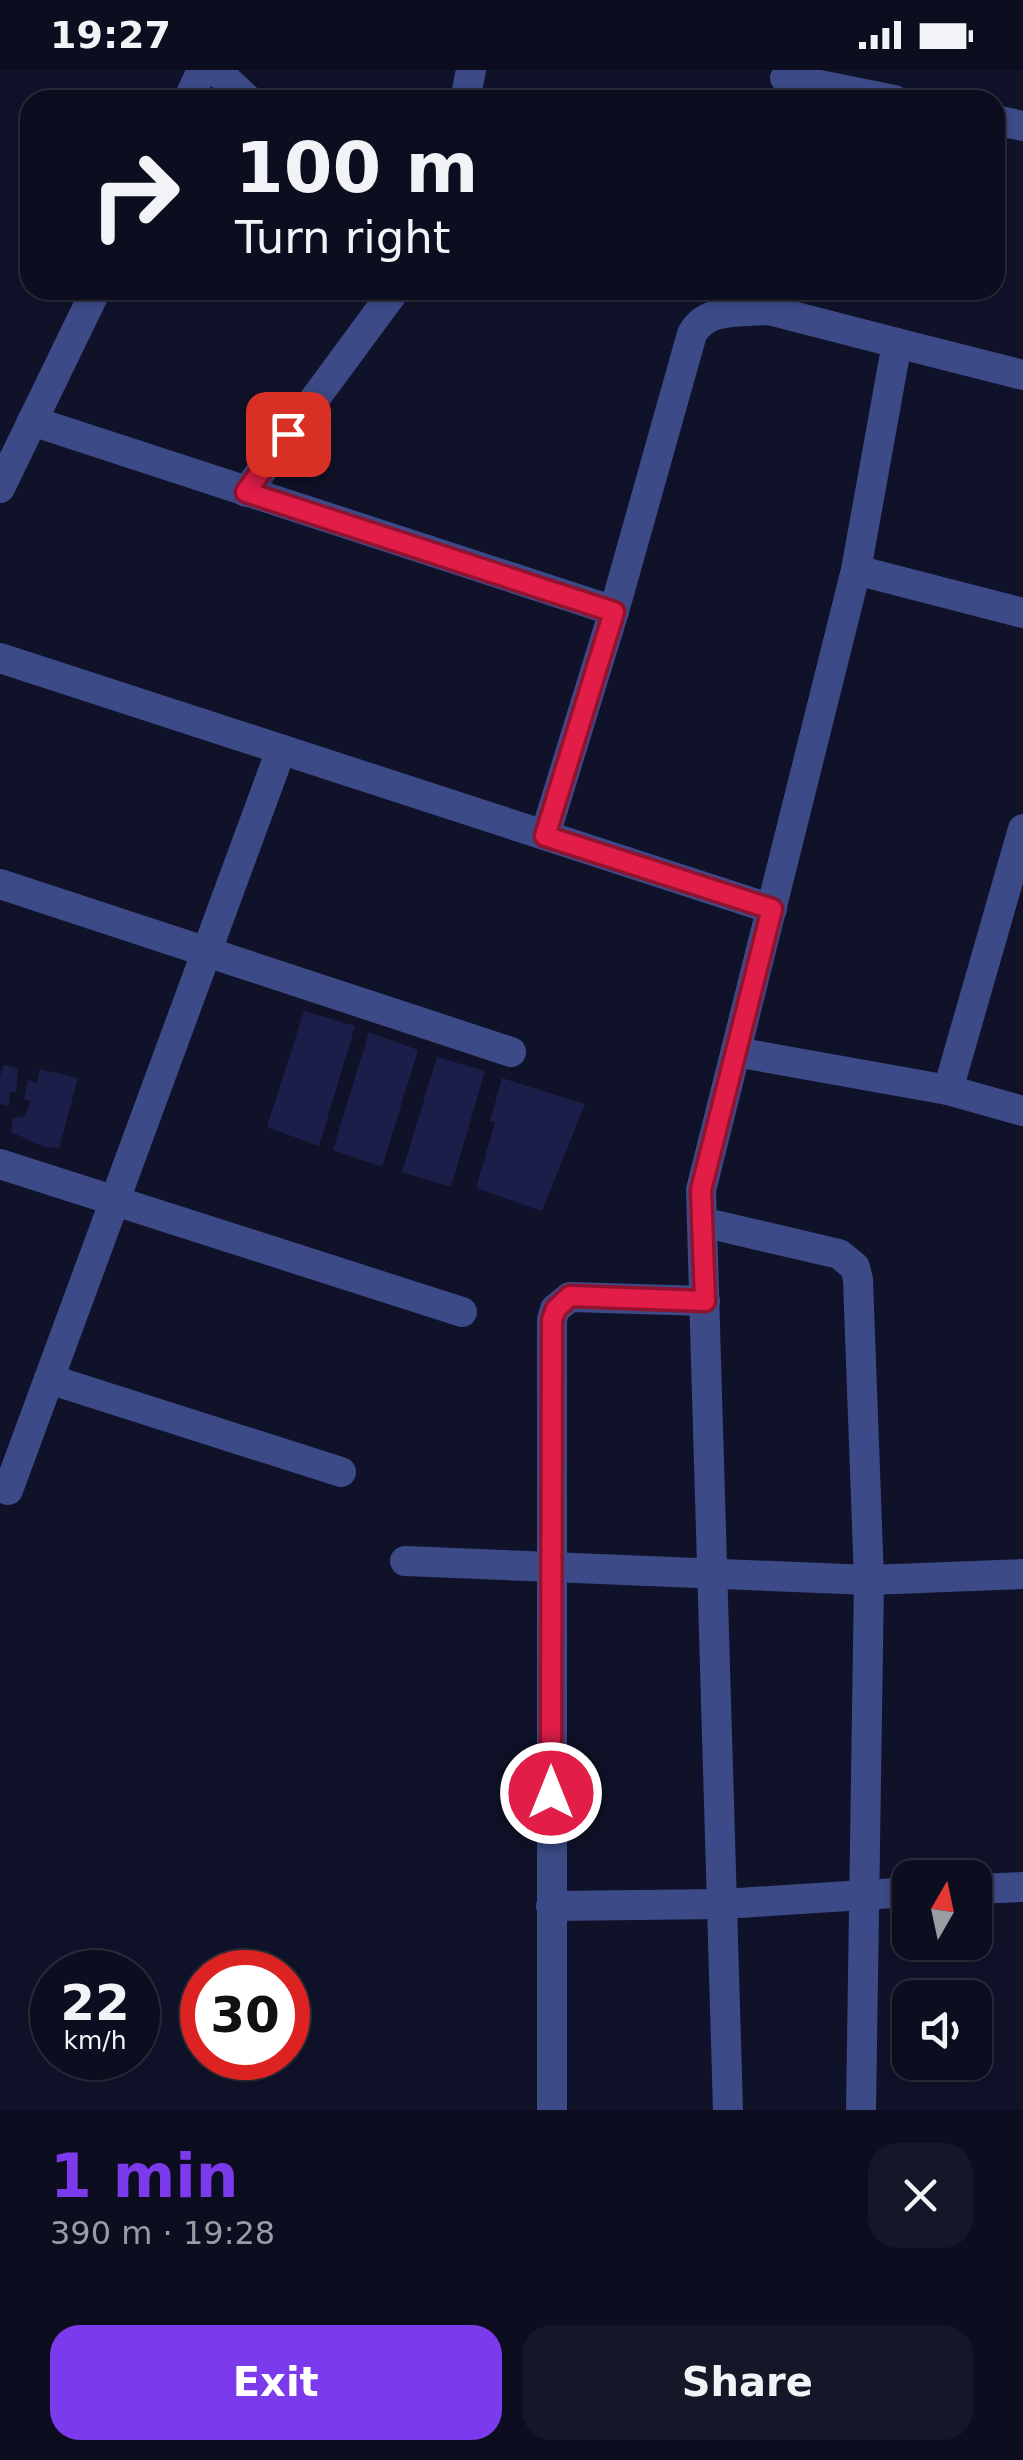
<!DOCTYPE html>
<meta charset="utf-8">
<style>
:root{--surface:#0c0e1f;--page:#151728;--text:#f1f3f6;--muted:#9a9ca4;--line:#2c2e3d;--accent:#7c3aed}
body{margin:0;font-family:"DejaVu Sans",sans-serif;background:var(--page);color:var(--text);height:100vh;display:flex;flex-direction:column;font-size:38px;white-space:nowrap}
*{box-sizing:border-box;margin:0}
p{font-size:32px;color:var(--muted)}
.icon{flex:none;width:55px;height:55px;fill:none;stroke:currentColor;stroke-width:2;stroke-linecap:round;stroke-linejoin:round}
.map{position:relative;height:2040px;overflow:hidden}
.sheet{display:flex;flex-direction:column;background:var(--surface);flex:1}
.sheet>*{flex:none}
.banner{position:absolute;left:20px;top:20px;width:985px;height:210px;border-radius:30px;box-shadow:0 2px 8px #0004,0 0 0 2px var(--line);background:#0c0e1f;color:var(--text);overflow:hidden}
.needle{width:65px;rotate:9deg}
.fabs{position:absolute;left:892px;top:1790px;display:grid;gap:20px}
.fabs a{display:grid;place-items:center;width:100px;height:100px;border-radius:20px;background:var(--surface);box-shadow:0 2px 8px #0004,0 0 0 2px var(--line);font-size:50px}
.speed{position:absolute;left:30px;top:1880px;display:flex;gap:20px;font-size:50px;font-weight:700;text-align:center}
.speed>*{display:grid;place-content:center;width:130px;height:130px;border-radius:50%;background:var(--surface);box-shadow:0 2px 8px #0004,0 0 0 2px var(--line);line-height:1}
.speed small{font-size:25px;font-weight:400}
.speed .limit{border:15px solid #d22;background:#fff;color:#111}
.pin{position:absolute;display:grid;place-items:center;width:85px;height:85px;color:#fff;margin:-42px;border-radius:20px;box-shadow:0 5px 15px #0006}
.me{position:absolute;width:110px;margin:-55px;rotate:0deg;stroke-linejoin:round;filter:drop-shadow(0 0 8px #0008)}
.turn{display:flex;align-items:center;gap:35px;height:210px;padding:0 50px;font-size:45px}
.turn .icon{width:130px;height:130px;stroke-width:2.5}
.turn b{display:block;font-size:70px;line-height:85px}
.round{display:grid;place-items:center;flex:none;width:105px;height:105px;border-radius:30px;background:var(--page)}
.summary{display:flex;align-items:center;justify-content:space-between;height:170px;padding:0 50px}
h1{font-size:60px;font-weight:700;line-height:75px;color:var(--accent)}
.cta{display:flex;gap:20px;margin-top:auto;padding:20px 50px}
.cta a{flex:1;height:115px;border-radius:30px;background:var(--accent);color:#fff;font-size:40px;font-weight:700;line-height:115px;text-align:center}
.cta a+a{background:var(--page);color:var(--text)}
.status{display:flex;justify-content:space-between;align-items:center;height:70px;padding:0 50px;background:var(--surface);direction:ltr}
.status svg{height:28px;fill:currentColor}
.map>svg:first-child{display:block}
.building{fill:#1c1e4a}
.lines{fill:none;stroke-linecap:round;stroke-linejoin:round}
.minor{stroke:#3c4b88;stroke-width:30}
.route-casing{stroke:#92132f;stroke-width:25}
.route{stroke:#e11d48;stroke-width:18}
</style>
<div class="status"><b>19:27</b><svg viewBox="0 0 49 12"><path d="M0 12V9h3v3zM5 12V6h3v6zM10 12V3h3v9zM15 12V0h3v12zM26 1h20v11H26zM47 4h2v5h-2z"/></svg></div>
<div class="map">
<svg width="1023" height="2040" viewBox="0 0 1023 2040">
<rect width="100%" height="100%" fill="#101229"/>
<g class="building">
<path d="M 304,941 L 355,956 L 319,1076 L 267,1057 Z"/>
<path d="M 369,962 L 418,980 L 382,1097 L 333,1080 Z"/>
<path d="M 437,987 L 485,1001 L 451,1117 L 402,1102 Z"/>
<path d="M 4,995 L 18,998 L 16,1023 L 10,1022 L 9,1036 L 0,1034 L 0,1006 Z"/>
<path d="M 40,999 L 78,1008 L 59,1078 L 45,1077 L 11,1062 L 13,1048 L 25,1046 L 31,1031 L 24,1029 L 28,1010 L 37,1013 Z"/>
<path d="M 502,1008 L 585,1034 L 542,1141 L 476,1118 L 495,1052 L 490,1051 Z"/>
</g>
<g class="lines">
<g class="minor">
<path d="M 216,0 L 248,30"/>
<path d="M 785,8 L 894,30"/>
<path d="M 188,30 L 202,0"/>
<path d="M 465,30 L 471,0"/>
<path d="M 995,50 L 1023,56"/>
<path d="M 897,273 L 1023,305"/>
<path d="M 32,351 L 614,541"/>
<path d="M 0,418 L 96,220"/>
<path d="M 246,422 L 395,220"/>
<path d="M 856,500 L 1023,543"/>
<path d="M 0,588 L 772,839"/>
<path d="M 545,765 L 614,541 L 692,264 C 706,237 742,242 769,240"/>
<path d="M 0,814 L 511,982"/>
<path d="M 736,982 L 948,1020 L 1023,1041"/>
<path d="M 948,1020 L 1023,759"/>
<path d="M 0,1094 L 462,1242"/>
<path d="M 702,1152 L 839,1184 L 855,1197 L 858,1210 L 869,1510 L 861,2040"/>
<path d="M 49,1309 L 341,1402"/>
<path d="M 8,1420 L 281,680"/>
<path d="M 405,1491 L 869,1510 L 1023,1504"/>
<path d="M 975,1819 L 1023,1817"/>
<path d="M 551,1836 L 723,1834 L 910,1822"/>
<path d="M 552,2040 L 552,1250 L 555,1239 L 570,1227 L 705,1231"/>
<path d="M 728,2040 L 701,1120 L 856,500 L 897,273 L 769,240 L 771,220"/>
</g>
</g>
<g class="lines">
<defs>
<path id="route" d="M 288,364 L 246,422 L 614,542 L 545,766 L 772,839 L 701,1120 L 705,1231 L 570,1226 L 556,1239 L 552,1250 L 551,1723"/>
</defs>
<use href="#route" class="route-casing"/>
<use href="#route" class="route"/>
</g>
</svg>
<div class="fabs">
<a><svg class="needle" viewBox="-14 -14 28 28"><path d="M0-13l5 13h-10z" fill="#e53935"/><path d="M0 13l5-13h-10z" fill="#9a9ca4"/></svg></a>
<a><svg class="icon" aria-label="sound" viewBox="0 0 24 24"><path d="M4 9h4l5-4v14l-5-4H4zM17 9q2 3 0 6"/></svg></a>
</div>
<div class="speed"><div>22<small>km/h</small></div><div class="limit">30</div></div>
<div class="pin" style="left:288px;top:364px;background:#d93025"><svg class="icon" aria-label="arrive" viewBox="0 0 24 24"><path d="M6 21V4h12l-3 4 3 4H6"/></svg></div>
<svg class="me" style="left:551px;top:1723px" viewBox="-20 -20 40 40"><circle r="17" fill="#e11d48" stroke="#fff" stroke-width="3"/><path d="M0-11L8 9 0 5-8 9z" fill="#fff"/></svg>
<div class="banner">
<div class="turn"><svg class="icon" aria-label="right" viewBox="0 0 24 24"><path d="M7 20v-9h11M14 6l5 5-5 5"/></svg><div><b>100 m</b>Turn right</div></div>
</div>
</div>
<section class="sheet">
<div class="summary"><div><h1>1 min</h1><p>390 m · 19:28</p></div><a class="round"><svg class="icon" aria-label="close" viewBox="0 0 24 24"><path d="M6 6l12 12M18 6L6 18"/></svg></a></div>
<div class="cta"><a>Exit</a><a>Share</a></div>
</section>
